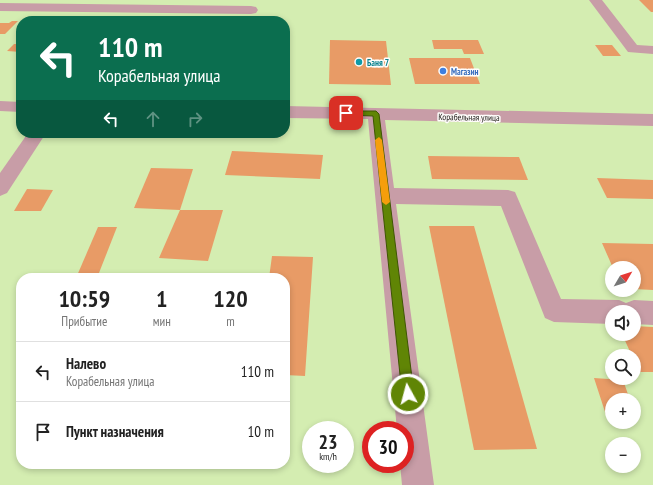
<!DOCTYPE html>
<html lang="ru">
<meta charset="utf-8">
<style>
:root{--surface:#fff;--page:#f2f2f2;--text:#222;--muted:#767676;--line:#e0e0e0}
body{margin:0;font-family:"PT Sans Narrow",sans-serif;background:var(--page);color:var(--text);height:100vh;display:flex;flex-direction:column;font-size:15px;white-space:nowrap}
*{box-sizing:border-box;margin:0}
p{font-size:13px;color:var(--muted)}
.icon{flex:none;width:22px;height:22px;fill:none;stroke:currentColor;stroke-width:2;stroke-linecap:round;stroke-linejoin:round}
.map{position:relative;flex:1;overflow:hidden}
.panel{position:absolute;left:16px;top:273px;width:274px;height:196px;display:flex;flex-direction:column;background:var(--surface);border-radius:16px;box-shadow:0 2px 6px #0003}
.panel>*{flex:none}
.guide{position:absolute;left:16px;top:16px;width:274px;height:122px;border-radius:16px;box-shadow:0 2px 6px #0003;background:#0b6e4f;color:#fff;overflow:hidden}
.needle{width:26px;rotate:51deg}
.buttons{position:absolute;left:605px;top:261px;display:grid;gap:8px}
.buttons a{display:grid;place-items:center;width:36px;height:36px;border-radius:50%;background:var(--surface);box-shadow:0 2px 6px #0003;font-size:20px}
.speed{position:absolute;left:302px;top:421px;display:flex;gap:8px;font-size:20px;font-weight:700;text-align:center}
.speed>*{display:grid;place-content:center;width:52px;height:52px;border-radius:50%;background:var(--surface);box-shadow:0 2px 6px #0003;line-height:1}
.speed small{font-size:10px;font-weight:400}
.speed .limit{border:6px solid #d22;background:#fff;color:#111}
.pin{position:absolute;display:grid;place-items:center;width:34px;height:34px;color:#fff;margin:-17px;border-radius:8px;box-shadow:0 2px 6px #0006}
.me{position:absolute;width:44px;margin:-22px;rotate:353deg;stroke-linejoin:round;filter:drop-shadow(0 0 3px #0008)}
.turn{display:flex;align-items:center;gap:14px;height:84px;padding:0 16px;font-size:18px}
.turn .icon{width:52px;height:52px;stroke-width:2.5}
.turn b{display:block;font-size:28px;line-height:34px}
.lanes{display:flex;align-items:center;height:38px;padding:0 16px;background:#0003;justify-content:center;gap:20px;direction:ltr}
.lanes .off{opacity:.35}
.eta{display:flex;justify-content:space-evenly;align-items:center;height:68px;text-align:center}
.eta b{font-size:24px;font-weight:600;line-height:28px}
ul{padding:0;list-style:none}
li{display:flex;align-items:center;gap:12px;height:60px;padding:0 16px;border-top:1px solid var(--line)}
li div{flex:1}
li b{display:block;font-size:15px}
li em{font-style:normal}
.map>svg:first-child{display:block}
.green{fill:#d4edb1;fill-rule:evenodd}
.building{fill:#e89b66}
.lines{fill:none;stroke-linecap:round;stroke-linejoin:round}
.minor{fill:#c89da7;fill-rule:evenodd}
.route{fill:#608505;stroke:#3e5603}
.slow{fill:#f59e0b}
.culture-dot{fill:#0f9aa8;stroke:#fffdfb;stroke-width:1.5}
.shop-dot{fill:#3f7fe0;stroke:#fffdfb;stroke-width:1.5}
.labels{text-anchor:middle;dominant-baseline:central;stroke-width:3;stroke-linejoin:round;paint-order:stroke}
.far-culture-label{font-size:9px;font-weight:bold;fill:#0d838f;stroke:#fffdfb;text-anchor:start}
.far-shop-label{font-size:9px;font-weight:bold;fill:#366cbe;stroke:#fffdfb;text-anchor:start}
.far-street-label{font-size:9px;fill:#1b1714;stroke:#fffdfb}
</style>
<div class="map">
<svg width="653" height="485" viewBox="0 0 653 485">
<rect width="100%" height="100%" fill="#faede4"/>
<path class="green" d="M 0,0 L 653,0 L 653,485 L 0,485 ZM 21,21 L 285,21 L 285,133 L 21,133 ZM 612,268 L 634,268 L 634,290 L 612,290 ZM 21,278 L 285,278 L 285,464 L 21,464 ZM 612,312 L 634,312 L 634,334 L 612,334 ZM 612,356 L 634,356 L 634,378 L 612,378 ZM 612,400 L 634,400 L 634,422 L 612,422 ZM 311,430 L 345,430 L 345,464 L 311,464 ZM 371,430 L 405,430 L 405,464 L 371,464 ZM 612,444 L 634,444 L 634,466 L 612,466 Z"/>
<g class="building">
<path d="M 639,0 L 653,0 L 653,12 L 651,12 Z"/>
<path d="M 12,21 L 18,21 L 5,34 L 0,34 L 0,23 L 9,23 Z"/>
<path d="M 330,40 L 386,41 L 391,85 L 329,84 Z"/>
<path d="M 432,40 L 478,40 L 484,54 L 464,54 L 462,49 L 434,49 Z"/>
<path d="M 21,42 L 21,52 L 7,51 L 14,44 L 19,44 Z"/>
<path d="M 595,45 L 612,45 L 621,56 L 603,56 Z"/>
<path d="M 409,58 L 470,58 L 480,84 L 415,84 Z"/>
<path d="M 232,151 L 323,155 L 320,179 L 225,175 Z"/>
<path d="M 428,156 L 519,157 L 528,180 L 432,179 Z"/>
<path d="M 151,168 L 193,169 L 180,210 L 134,208 Z"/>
<path d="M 597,178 L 653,180 L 653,199 L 607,198 Z"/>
<path d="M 27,189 L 53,190 L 41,211 L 14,211 Z"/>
<path d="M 180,210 L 223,210 L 208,261 L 159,258 Z"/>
<path d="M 429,226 L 474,226 L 537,449 L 474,450 Z"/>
<path d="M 98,227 L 117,227 L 97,278 L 76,278 Z"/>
<path d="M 602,243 L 653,244 L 653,290 L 634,289 L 634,268 L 613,268 Z"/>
<path d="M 272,256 L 313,257 L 305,376 L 285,375 L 285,278 L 269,278 Z"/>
<path d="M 634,326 L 653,327 L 653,372 L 638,372 L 634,362 L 634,356 L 632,356 L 622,334 L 634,334 Z"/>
<path d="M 594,378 L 623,380 L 630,400 L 612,400 L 612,419 L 607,418 Z"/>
</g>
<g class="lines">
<g class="minor">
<path d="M 589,0 L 602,0 L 637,45 L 653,46 L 653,54 L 628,52 Z"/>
<path d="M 0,3 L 251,6 L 256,7 L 258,10 L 256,13 L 251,14 L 0,11 Z"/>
<path d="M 0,101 L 21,102 L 21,112 L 0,111 Z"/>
<path d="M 285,106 L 653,114 L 653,126 L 385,120 L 394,188 L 508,190 L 515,192 L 561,299 L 619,300 L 626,303 L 634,300 L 653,301 L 653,325 L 634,324 L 634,312 L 612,312 L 612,324 L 554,322 L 545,318 L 501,206 L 396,204 L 434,485 L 402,485 L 400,464 L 405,464 L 405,430 L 397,430 L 368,119 L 285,118 Z"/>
<path d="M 28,133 L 46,133 L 7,193 L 0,196 L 0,173 Z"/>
</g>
</g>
<path class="route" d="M 343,111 L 376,111 L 379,114 L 414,394 L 412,398 L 408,400 L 404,398 L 402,394 L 373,116 L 346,115 L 342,113 Z"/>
<path class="slow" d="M 379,137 L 382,140 L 390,202 L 386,205 L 382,202 L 375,140 Z"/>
<circle class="culture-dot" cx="359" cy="62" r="4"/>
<circle class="shop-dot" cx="443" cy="71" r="4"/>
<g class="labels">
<g class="far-culture-label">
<text x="367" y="62">Баня 7</text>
</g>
<g class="far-shop-label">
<text x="451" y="71">Магазин</text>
</g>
<g class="far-street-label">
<text transform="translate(469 117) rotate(1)">Корабельная улица</text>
</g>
</g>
</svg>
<div class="buttons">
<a><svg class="needle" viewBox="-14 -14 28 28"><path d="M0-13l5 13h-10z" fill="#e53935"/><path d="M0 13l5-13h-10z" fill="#767676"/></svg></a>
<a><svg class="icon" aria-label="sound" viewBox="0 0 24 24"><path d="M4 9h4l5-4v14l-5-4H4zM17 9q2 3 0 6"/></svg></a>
<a><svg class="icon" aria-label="search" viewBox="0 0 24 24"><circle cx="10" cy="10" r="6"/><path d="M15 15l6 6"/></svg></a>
<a>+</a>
<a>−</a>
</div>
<div class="speed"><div>23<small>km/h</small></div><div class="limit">30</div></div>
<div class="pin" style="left:346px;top:113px;background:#d93025"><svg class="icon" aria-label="arrive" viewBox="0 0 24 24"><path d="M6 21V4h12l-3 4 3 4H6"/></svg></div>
<svg class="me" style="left:408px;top:394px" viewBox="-20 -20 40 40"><circle r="17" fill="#608505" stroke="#fff" stroke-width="3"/><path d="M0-11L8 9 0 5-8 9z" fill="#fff"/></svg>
<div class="guide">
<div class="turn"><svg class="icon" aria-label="left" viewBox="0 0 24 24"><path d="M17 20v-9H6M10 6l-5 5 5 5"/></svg><div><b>110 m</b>Корабельная улица</div></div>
<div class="lanes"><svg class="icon" aria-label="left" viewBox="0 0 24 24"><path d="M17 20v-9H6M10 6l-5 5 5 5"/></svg><svg class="icon off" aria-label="ahead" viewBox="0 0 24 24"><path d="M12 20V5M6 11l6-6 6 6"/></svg><svg class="icon off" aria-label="right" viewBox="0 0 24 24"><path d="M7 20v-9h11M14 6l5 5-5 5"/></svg></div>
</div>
<section class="panel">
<div class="eta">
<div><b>10:59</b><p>Прибытие</p></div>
<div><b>1</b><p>мин</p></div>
<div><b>120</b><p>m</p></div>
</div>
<ul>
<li><svg class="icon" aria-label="left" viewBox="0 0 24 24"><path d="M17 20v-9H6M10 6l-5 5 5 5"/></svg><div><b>Налево</b><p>Корабельная улица</p></div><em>110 m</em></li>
<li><svg class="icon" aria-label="arrive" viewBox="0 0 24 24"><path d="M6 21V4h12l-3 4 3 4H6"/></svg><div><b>Пункт назначения</b></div><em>10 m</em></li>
</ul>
</section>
</div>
